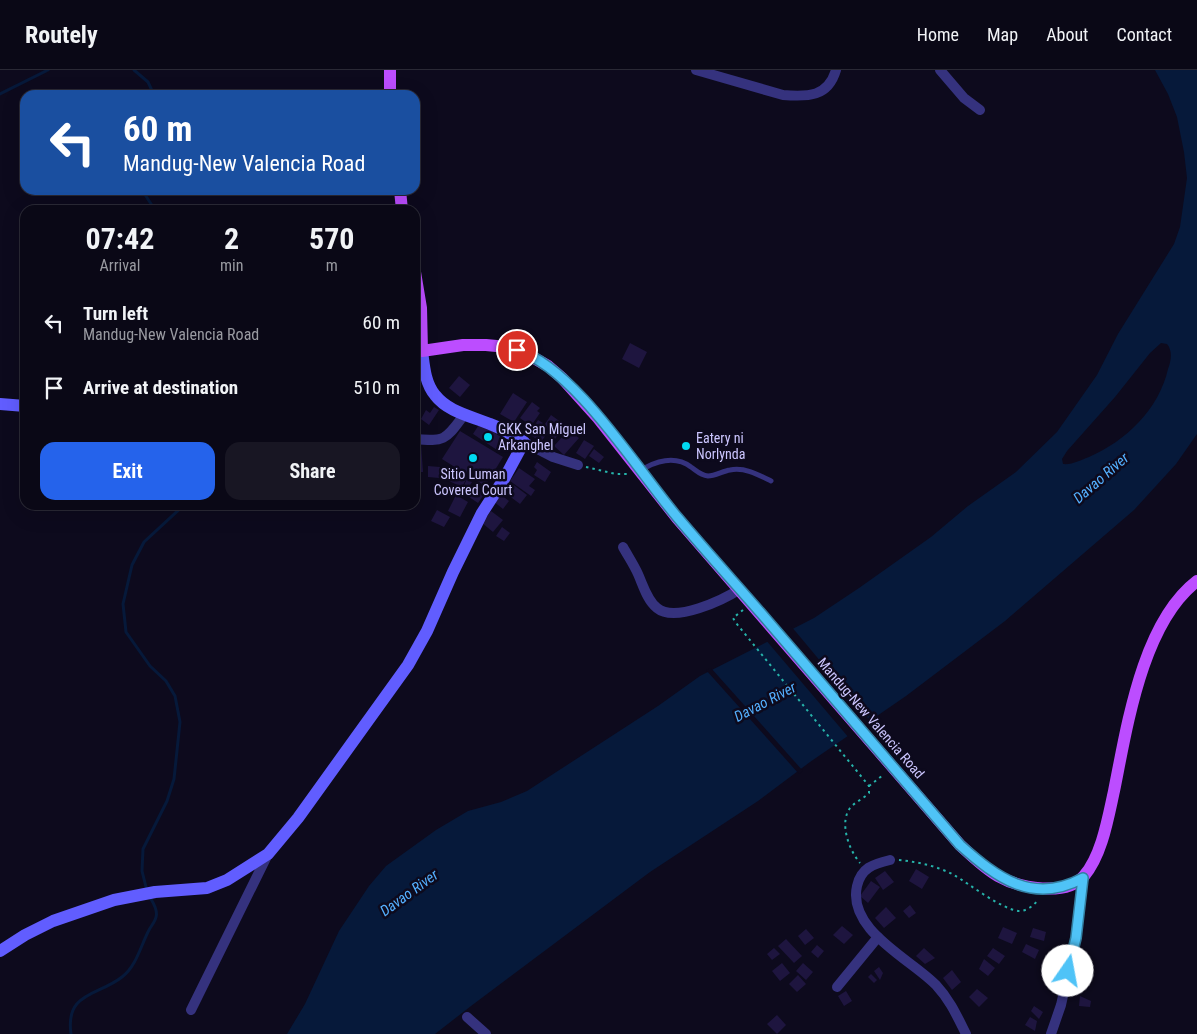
<!DOCTYPE html>
<style>
:root{--surface:#0a0816;--page:#181623;--text:#f1f3f6;--muted:#999aa1;--line:#2a2935;--accent:#2563eb}
body{margin:0;font-family:"Roboto Condensed",sans-serif;background:var(--page);color:var(--text);height:100vh;display:flex;flex-direction:column;font-size:19px;white-space:nowrap}
*{box-sizing:border-box;margin:0}
p{font-size:16px;color:var(--muted)}
.icon{flex:none;width:28px;height:28px;fill:none;stroke:currentColor;stroke-width:2;stroke-linecap:round;stroke-linejoin:round}
.map{position:relative;flex:1;overflow:hidden}
.sheet{position:absolute;left:20px;top:135px;width:400px;height:305px;display:flex;flex-direction:column;background:var(--surface);border-radius:15px;box-shadow:0 5px 20px #0002,0 0 0 1px var(--line)}
.sheet>*{flex:none}
.hud{position:absolute;left:20px;top:20px;width:400px;height:105px;border-radius:15px;box-shadow:0 5px 20px #0002,0 0 0 1px var(--line);background:#1a4fa0;color:#fff;overflow:hidden}
.pin{position:absolute;display:grid;place-items:center;width:42px;height:42px;color:#fff;margin:-21px;border:2px solid #fff;border-radius:50%;box-shadow:0 1px 5px #0007}
.me{position:absolute;width:55px;margin:-28px;rotate:12deg;stroke-linejoin:round;filter:drop-shadow(0 0 4px #0008)}
.turn{display:flex;align-items:center;gap:18px;height:105px;padding:0 20px;font-size:22px}
.turn .icon{width:65px;height:65px;stroke-width:2.5}
.turn b{display:block;font-size:35px;line-height:42px}
.eta{display:flex;justify-content:space-evenly;align-items:center;height:85px;text-align:center}
.eta b{font-size:30px;font-weight:700;line-height:35px}
.button{display:flex;gap:10px;margin-top:auto;padding:10px 20px}
.button a{flex:1;height:58px;border-radius:15px;background:var(--accent);color:#fff;font-size:20px;font-weight:700;line-height:58px;text-align:center}
.button a+a{background:var(--page);color:var(--text)}
ul{padding:0;list-style:none}
li{display:flex;align-items:center;gap:15px;height:65px;padding:0 20px}
li div{flex:1}
li b{display:block;font-size:19px}
li em{font-style:normal}
header{display:flex;align-items:center;gap:30px;box-sizing:border-box;height:70px;padding:0 25px;background:var(--surface);border-bottom:1px solid var(--line)}
header strong{font-size:24px}
nav{display:flex;gap:28px;margin-inline-start:auto;font-size:18px}
.map>svg:first-child{display:block}
.water{fill:#06193a;fill-rule:evenodd}
.pier{fill:#0d0a1d}
.lines{fill:none;stroke-linecap:round;stroke-linejoin:round}
.stream{stroke:#06193a;stroke-width:3}
.building{fill:#1e153f}
.path{stroke:#26b3aa;stroke-width:2;stroke-dasharray:2.5 4;stroke-linecap:butt}
.lane{stroke:#35327e;stroke-width:5}
.street{stroke:#35327e;stroke-width:10}
.secondary{stroke:#615dff;stroke-width:12}
.primary{stroke:#bc4dff;stroke-width:12}
.route-casing{stroke:#337fa1;stroke-width:12}
.route{stroke:#4fc3f7;stroke-width:9}
.poi-dot{fill:#00d9f1;stroke:#0d0a1d;stroke-width:2}
.labels{text-anchor:middle;dominant-baseline:central;stroke-width:5;stroke-linejoin:round;paint-order:stroke}
.poi-label{font-size:14px;fill:#ccc6ff;stroke:#0d0a1d;text-anchor:start}
.street-label{font-size:14px;fill:#ccc6ff;stroke:#0d0a1d}
.water-label{font-size:15px;font-style:italic;fill:#54b0ff;stroke:#0d0a1d}
</style>
<header>
<strong>Routely</strong>
<nav><a>Home</a><a>Map</a><a>About</a><a>Contact</a></nav>
</header>
<div class="map">
<svg width="1197" height="964" viewBox="0 0 1197 964">
<rect width="100%" height="100%" fill="#0d0a1d"/>
<path class="water" d="M 1155,0 L 1197,0 L 1197,364 L 1176,394 L 1134,440 L 1005,551 L 906,626 L 810,692 L 758,731 L 650,802 L 471,936 L 435,964 L 287,964 L 305,934 L 339,861 L 369,816 L 386,796 L 436,760 L 468,741 L 501,732 L 527,721 L 658,636 L 700,606 L 814,548 L 859,518 L 931,467 L 968,436 L 1016,402 L 1057,362 L 1097,305 L 1118,264 L 1174,174 L 1180,157 L 1187,108 L 1184,82 L 1177,47 L 1168,24 ZM 1161,273 L 1167,274 C 1173,281 1171,291 1168,299 C 1159,339 1126,371 1089,387 C 1081,390 1072,395 1063,394 L 1062,389 L 1067,381 L 1115,327 L 1150,283 Z"/>
<g class="pier">
<path d="M 791,556 L 872,653 L 849,668 L 765,569 Z"/>
<path d="M 711,598 L 803,701 L 799,704 L 706,600 Z"/>
</g>
<g class="lines">
<g class="stream">
<path d="M 134,0 L 148,12 L 154,25"/>
<path d="M 0,24 L 48,0"/>
<path d="M 142,120 L 155,140"/>
<path d="M 146,817 L 142,801 L 143,779 L 167,731 L 174,709 L 180,652 L 175,626 L 166,611 L 150,596 L 126,562 L 123,534 L 132,495 L 144,472 L 184,435"/>
<path d="M 71,964 C 65,922 98,926 122,907 C 136,897 141,875 149,860 C 151,856 155,852 156,847 C 158,841 154,834 151,829"/>
</g>
</g>
<g class="building">
<path d="M 630,273 L 647,282 L 639,298 L 622,289 Z"/>
<path d="M 459,306 L 470,315 L 460,327 L 449,318 Z"/>
<path d="M 513,323 L 527,332 L 514,352 L 500,344 Z"/>
<path d="M 532,332 L 540,338 L 537,341 L 540,343 L 531,356 L 520,348 Z"/>
<path d="M 434,337 L 439,340 L 429,355 L 421,349 L 426,340 L 430,343 Z"/>
<path d="M 551,345 L 565,355 L 555,369 L 547,364 L 549,361 L 543,357 Z"/>
<path d="M 538,350 L 543,353 L 541,357 L 548,362 L 541,372 L 529,364 Z"/>
<path d="M 480,353 L 504,369 L 497,380 L 473,364 Z"/>
<path d="M 572,356 L 578,362 L 575,365 L 579,368 L 564,385 L 554,376 Z"/>
<path d="M 460,361 L 503,387 L 485,416 L 442,389 Z"/>
<path d="M 584,370 L 594,376 L 585,389 L 576,383 Z"/>
<path d="M 421,374 L 423,402 L 415,402 L 415,375 Z"/>
<path d="M 594,379 L 604,387 L 599,393 L 589,386 Z"/>
<path d="M 537,392 L 551,402 L 545,412 L 534,405 L 537,400 L 534,397 Z"/>
<path d="M 428,396 L 440,397 L 439,408 L 428,407 Z"/>
<path d="M 519,398 L 535,409 L 529,416 L 535,420 L 531,426 L 510,411 Z"/>
<path d="M 456,400 L 468,406 L 462,417 L 449,411 Z"/>
<path d="M 467,409 L 472,412 L 467,420 L 463,417 Z"/>
<path d="M 511,413 L 527,425 L 520,434 L 504,422 Z"/>
<path d="M 477,416 L 486,422 L 478,433 L 469,427 Z"/>
<path d="M 500,424 L 509,431 L 503,439 L 493,431 Z"/>
<path d="M 456,425 L 468,432 L 460,447 L 448,441 Z"/>
<path d="M 437,440 L 450,447 L 444,457 L 431,451 Z"/>
<path d="M 491,441 L 503,450 L 493,462 L 482,453 Z"/>
<path d="M 502,457 L 510,463 L 504,471 L 496,466 Z"/>
<path d="M 916,799 L 929,807 L 922,819 L 909,811 Z"/>
<path d="M 885,801 L 894,812 L 883,820 L 875,808 Z"/>
<path d="M 871,811 L 880,817 L 868,833 L 860,826 Z"/>
<path d="M 910,835 L 916,843 L 909,848 L 903,841 Z"/>
<path d="M 886,837 L 896,848 L 884,858 L 875,848 Z"/>
<path d="M 842,856 L 853,865 L 844,874 L 833,865 Z"/>
<path d="M 1003,857 L 1017,863 L 1012,874 L 998,868 Z"/>
<path d="M 1033,858 L 1046,862 L 1044,871 L 1030,867 Z"/>
<path d="M 806,859 L 814,868 L 805,875 L 798,866 Z"/>
<path d="M 786,869 L 802,886 L 794,893 L 778,876 Z"/>
<path d="M 1026,874 L 1039,880 L 1035,889 L 1022,882 Z"/>
<path d="M 817,875 L 824,881 L 818,888 L 811,882 Z"/>
<path d="M 774,878 L 780,884 L 772,890 L 767,884 Z"/>
<path d="M 924,878 L 935,888 L 925,894 L 916,886 Z"/>
<path d="M 993,878 L 1005,886 L 999,894 L 987,886 Z"/>
<path d="M 984,889 L 995,898 L 988,906 L 979,899 Z"/>
<path d="M 782,893 L 790,903 L 780,911 L 772,901 Z"/>
<path d="M 803,893 L 813,902 L 806,910 L 796,901 Z"/>
<path d="M 879,897 L 883,903 L 880,910 L 874,901 Z"/>
<path d="M 952,900 L 961,912 L 952,920 L 943,908 Z"/>
<path d="M 871,904 L 877,910 L 874,913 L 868,907 Z"/>
<path d="M 798,905 L 806,914 L 797,922 L 789,914 Z"/>
<path d="M 977,919 L 988,928 L 979,937 L 969,927 Z"/>
<path d="M 846,921 L 852,931 L 844,936 L 838,926 Z"/>
<path d="M 1080,926 L 1091,931 L 1090,937 L 1079,936 Z"/>
<path d="M 1034,936 L 1043,942 L 1039,949 L 1031,941 Z"/>
<path d="M 777,945 L 786,955 L 777,964 L 767,954 Z"/>
<path d="M 1030,947 L 1037,951 L 1035,961 L 1025,955 Z"/>
</g>
<g class="lines">
<g class="path">
<path d="M 586,397 L 616,404 L 628,404"/>
<path d="M 743,540 L 733,548 L 736,553 L 869,716 L 869,723 C 863,729 855,732 850,738 C 839,753 849,780 860,793"/>
<path d="M 869,716 L 883,705"/>
<path d="M 899,790 C 918,792 937,796 954,805 C 971,815 1001,839 1019,841 C 1027,841 1033,836 1038,830"/>
</g>
<path class="lane" d="M 640,401 C 655,391 675,385 691,397 C 697,401 700,405 708,406 C 715,406 723,401 730,400 C 745,397 759,405 771,411"/>
<g class="street">
<path d="M 696,0 L 783,25 C 808,27 828,27 836,0"/>
<path d="M 940,0 L 964,28 L 980,40"/>
<path d="M 415,369 C 446,372 446,369 464,345"/>
<path d="M 524,372 L 553,387 L 578,395"/>
<path d="M 623,477 C 628,486 634,495 638,504 C 643,515 647,530 657,538 C 675,553 723,530 740,519"/>
<path d="M 890,790 C 873,794 861,798 857,816 C 847,860 911,889 936,915 C 950,930 957,946 966,964"/>
<path d="M 837,917 L 878,867"/>
<path d="M 191,940 L 268,784"/>
<path d="M 467,947 L 486,964"/>
<path d="M 1051,964 L 1061,935 L 1076,868 L 1083,808"/>
</g>
<g class="secondary">
<path d="M 0,334 L 25,336"/>
<path d="M 0,881 L 25,865 L 53,851 L 114,830 L 155,822 L 207,818 L 227,810 L 268,784 L 298,748 L 408,595 L 427,561 L 453,502 L 482,443 L 504,409 L 524,372 C 513,366 502,358 490,354 C 471,346 448,342 435,325 C 425,313 424,296 422,281 L 415,283"/>
</g>
<g class="primary">
<path d="M 390,25 L 390,0"/>
<path d="M 400,120 L 402,140"/>
<path d="M 415,202 L 421,238 L 422,281 L 463,275 L 486,275 L 507,277 L 527,284 L 548,296 L 562,308 L 598,348 L 677,448 L 960,775 C 972,786 984,798 998,806 C 1019,818 1066,827 1084,806 C 1102,785 1108,748 1114,721 C 1127,657 1142,553 1197,511"/>
</g>
</g>
<g class="lines">
<defs>
<path id="route" d="M 517,280 C 575,298 638,401 678,448 C 705,480 733,511 760,542 C 827,619 893,698 960,775 C 997,808 1033,835 1083,808 L 1076,868 L 1068,901"/>
</defs>
<use href="#route" class="route-casing"/>
<use href="#route" class="route"/>
</g>
<g class="poi-dot">
<circle cx="488" cy="367" r="5"/>
<circle cx="686" cy="376" r="5"/>
<circle cx="473" cy="388" r="5"/>
</g>
<g class="labels">
<g class="poi-label">
<text x="498" y="359">GKK San Miguel<tspan x="498" dy="16">Arkanghel</tspan></text>
<text x="696" y="368">Eatery ni<tspan x="696" dy="16">Norlynda</tspan></text>
<text x="473" y="404" text-anchor="middle">Sitio Luman<tspan x="473" dy="16">Covered Court</tspan></text>
</g>
<g class="street-label">
<text transform="translate(871 648) rotate(49)">Mandug-New Valencia Road</text>
</g>
<g class="water-label">
<text transform="translate(1101 408) rotate(-41)">Davao River</text>
<text transform="translate(765 632) rotate(-28)">Davao River</text>
<text transform="translate(409 823) rotate(-36)">Davao River</text>
</g>
</g>
</svg>
<div class="pin" style="left:517px;top:280px;background:#d93025"><svg class="icon" aria-label="arrive" viewBox="0 0 24 24"><path d="M6 21V4h12l-3 4 3 4H6"/></svg></div>
<svg class="me" style="left:1068px;top:901px" viewBox="-20 -20 40 40"><circle r="19" fill="#fff"/><path d="M0-13L10 11 0 6-10 11z" fill="#4fc3f7"/></svg>
<div class="hud">
<div class="turn"><svg class="icon" aria-label="left" viewBox="0 0 24 24"><path d="M17 20v-9H6M10 6l-5 5 5 5"/></svg><div><b>60 m</b>Mandug-New Valencia Road</div></div>
</div>
<section class="sheet">
<div class="eta">
<div><b>07:42</b><p>Arrival</p></div>
<div><b>2</b><p>min</p></div>
<div><b>570</b><p>m</p></div>
</div>
<ul>
<li><svg class="icon" aria-label="left" viewBox="0 0 24 24"><path d="M17 20v-9H6M10 6l-5 5 5 5"/></svg><div><b>Turn left</b><p>Mandug-New Valencia Road</p></div><em>60 m</em></li>
<li><svg class="icon" aria-label="arrive" viewBox="0 0 24 24"><path d="M6 21V4h12l-3 4 3 4H6"/></svg><div><b>Arrive at destination</b></div><em>510 m</em></li>
</ul>
<div class="button"><a>Exit</a><a>Share</a></div>
</section>
</div>
